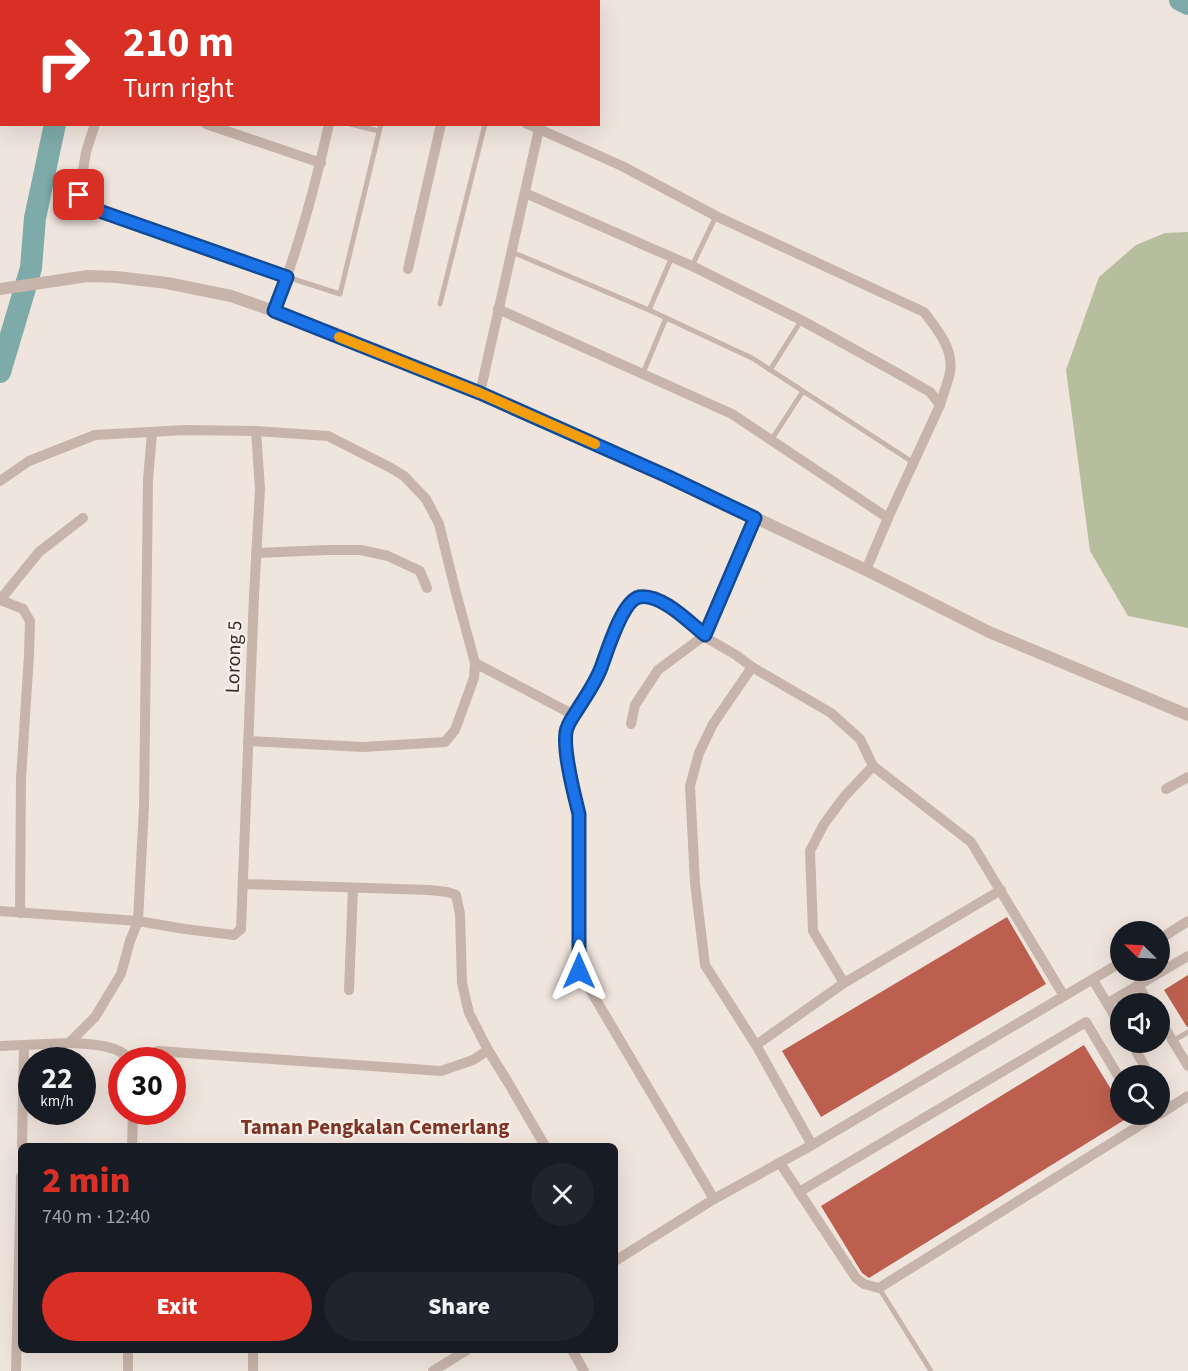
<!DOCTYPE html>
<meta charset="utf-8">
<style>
:root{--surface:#171b24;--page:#20242c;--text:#f1f3f6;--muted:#9ea1a6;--accent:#d93025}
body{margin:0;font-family:"Source Sans 3",sans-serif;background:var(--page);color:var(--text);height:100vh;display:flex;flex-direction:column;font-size:22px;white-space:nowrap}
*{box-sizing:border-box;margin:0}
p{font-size:20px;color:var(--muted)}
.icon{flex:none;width:33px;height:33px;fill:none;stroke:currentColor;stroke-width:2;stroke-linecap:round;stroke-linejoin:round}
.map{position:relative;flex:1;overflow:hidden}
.panel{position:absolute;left:18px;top:1143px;width:600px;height:210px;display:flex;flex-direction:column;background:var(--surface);border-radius:9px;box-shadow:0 6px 24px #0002}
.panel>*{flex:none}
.hud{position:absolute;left:0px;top:0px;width:600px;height:126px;box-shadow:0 6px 24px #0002;background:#d93025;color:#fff;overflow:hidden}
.needle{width:39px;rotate:294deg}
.fabs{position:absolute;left:1110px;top:921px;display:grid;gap:12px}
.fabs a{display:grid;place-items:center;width:60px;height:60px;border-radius:50%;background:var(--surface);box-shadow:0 6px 24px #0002;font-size:30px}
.speed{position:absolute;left:18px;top:1047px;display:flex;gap:12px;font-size:30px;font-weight:700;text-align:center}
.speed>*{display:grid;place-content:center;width:78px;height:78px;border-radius:50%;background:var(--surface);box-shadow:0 6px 24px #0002;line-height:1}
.speed small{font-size:15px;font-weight:400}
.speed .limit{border:9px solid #d22;background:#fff;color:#111}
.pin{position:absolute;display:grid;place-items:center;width:51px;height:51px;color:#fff;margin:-26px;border-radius:12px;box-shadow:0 3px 9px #0006}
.me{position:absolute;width:66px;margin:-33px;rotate:0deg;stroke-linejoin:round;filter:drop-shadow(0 0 4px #0008)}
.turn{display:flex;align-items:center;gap:21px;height:126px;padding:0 24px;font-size:27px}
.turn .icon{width:78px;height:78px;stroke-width:2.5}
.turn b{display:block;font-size:42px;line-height:51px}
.round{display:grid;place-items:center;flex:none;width:63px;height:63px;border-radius:32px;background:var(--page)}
.head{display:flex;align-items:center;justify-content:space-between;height:102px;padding:0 24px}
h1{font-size:36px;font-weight:800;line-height:45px;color:var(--accent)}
.button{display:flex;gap:12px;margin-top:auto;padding:12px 24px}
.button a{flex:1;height:69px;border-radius:36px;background:var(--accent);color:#fff;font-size:24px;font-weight:800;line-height:69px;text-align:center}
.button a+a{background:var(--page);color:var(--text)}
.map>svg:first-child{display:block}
.green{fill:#b6be9e}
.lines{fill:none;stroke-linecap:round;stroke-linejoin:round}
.river{stroke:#7eaba9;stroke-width:22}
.building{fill:#bc5f4f}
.service{stroke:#c7b4aa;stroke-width:5}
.minor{stroke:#c7b4aa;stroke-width:10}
.tertiary{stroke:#c7b4aa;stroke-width:12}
.route-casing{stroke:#114b97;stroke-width:15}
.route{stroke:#1a73e8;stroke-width:10}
.slow{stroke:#f59e0b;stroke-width:10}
.labels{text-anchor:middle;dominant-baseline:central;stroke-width:4.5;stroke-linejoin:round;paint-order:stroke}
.street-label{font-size:20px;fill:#352c29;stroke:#f8f0e9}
.neighbourhood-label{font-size:21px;font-weight:bold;fill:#7e3528;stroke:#f8f0e9}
</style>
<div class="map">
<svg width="1188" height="1371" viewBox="0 0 1188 1371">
<rect width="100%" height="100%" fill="#f0e5dd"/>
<path class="green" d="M 1188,232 L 1188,628 L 1128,616 L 1090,551 L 1066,370 L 1099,277 L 1136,245 L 1165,233 Z"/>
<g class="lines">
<g class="river">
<path d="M 1180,0 L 1188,4"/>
<path d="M 89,2 L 90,0"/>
<path d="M 0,372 L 31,268 L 35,218 L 55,124"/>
</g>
</g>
<g class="building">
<path d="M 1007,917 L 1046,984 L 821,1117 L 782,1051 Z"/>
<path d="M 1188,975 L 1188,1027 L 1187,1027 L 1164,990 Z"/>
<path d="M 1084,1045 L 1120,1104 L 1120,1114 L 1134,1114 L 869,1278 L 862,1273 L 821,1206 Z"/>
</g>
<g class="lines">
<g class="service">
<path d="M 400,2 L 400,0"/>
<path d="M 350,124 L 379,131"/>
<path d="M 512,252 L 649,310 L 752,358 L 914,463"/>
<path d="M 692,266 L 716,216"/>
<path d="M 287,277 L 340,294 L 381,124"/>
<path d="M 440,304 L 485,124"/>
<path d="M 649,310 L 672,257"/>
<path d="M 770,370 L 801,321"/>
<path d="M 643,373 L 666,318"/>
<path d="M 772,439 L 803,391"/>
<path d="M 1173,1041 L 1188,1032"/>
<path d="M 879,1288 L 931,1371"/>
</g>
<g class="minor">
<path d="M 9,0 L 10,2"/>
<path d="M 147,0 L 158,2"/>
<path d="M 62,2 L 62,0"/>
<path d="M 268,2 L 268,0"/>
<path d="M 352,2 L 352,0"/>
<path d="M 0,93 L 2,92"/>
<path d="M 95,124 L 86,152 L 79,195 L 89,207 L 287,277"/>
<path d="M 206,124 L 321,163"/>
<path d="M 539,129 L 622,166 L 716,216 L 924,312 C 937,329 954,349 950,372 C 948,383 943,394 940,405"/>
<path d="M 525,193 L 692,266 L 801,320 L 897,373 L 930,392 L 940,405 L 888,518 L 866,570"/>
<path d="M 408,269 L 441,124"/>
<path d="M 498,309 L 732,414 L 888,518"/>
<path d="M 274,311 C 298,251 315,187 329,124"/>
<path d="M 480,393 L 539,129 L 527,124"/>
<path d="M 0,481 L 29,461 L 95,435 L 185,430 L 256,431 L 328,436 L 391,468 L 404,476 L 426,499 L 439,524 L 455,589 L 475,663 L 474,678 L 455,730 L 445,742 L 363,747 L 248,741"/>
<path d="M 256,553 L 327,550 L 361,550 L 388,556 L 420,571 L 427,588"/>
<path d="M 0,600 L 23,609 L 30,621 L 29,655 L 21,778 L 20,913"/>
<path d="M 0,600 L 39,552 L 83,518"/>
<path d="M 475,663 L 574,715"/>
<path d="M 752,667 L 713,724 L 699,753 L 690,786 L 695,883 L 705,965 L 756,1045 L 812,1145"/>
<path d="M 631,724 L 635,705 L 658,670 L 705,635 L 755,518"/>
<path d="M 1166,789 L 1188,777"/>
<path d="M 243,884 L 429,890 L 447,892 L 456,895 L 460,914 L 462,983 L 469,1013 L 488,1050 L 509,1084 L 545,1146"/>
<path d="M 0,911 L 138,921 L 185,929 L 234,935 L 241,929 L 254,595 L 260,489 L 256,431"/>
<path d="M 1160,939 L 1188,921"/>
<path d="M 1093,980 L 1120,1025"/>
<path d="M 844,983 L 813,931 L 810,851 L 824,824 L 844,797 L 873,766"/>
<path d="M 1138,985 L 1149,1004"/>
<path d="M 349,990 L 353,888"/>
<path d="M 1108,1003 L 1188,956"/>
<path d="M 1160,1020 L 1188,1066"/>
<path d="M 1131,1042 L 1150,1076"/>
<path d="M 69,1043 C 87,1044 119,1044 130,1060"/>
<path d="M 756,1045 L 844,983 L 1001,890"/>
<path d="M 0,1046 L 69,1043 L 95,1017 L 121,974 L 130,941 L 138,921 L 144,806 L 148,480 L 152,433"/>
<path d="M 158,1051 L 441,1071 L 473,1060 L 488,1050"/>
<path d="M 1160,1092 L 1169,1108"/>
<path d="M 1160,1114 L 1188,1096"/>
<path d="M 22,1146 L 24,1045"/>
<path d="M 132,1146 L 133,1112"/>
<path d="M 780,1163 L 856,1278 L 864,1284 L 879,1288 L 1023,1198 L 1158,1114"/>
<path d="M 799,1192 L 1086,1022 L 1120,1079"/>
<path d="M 714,1199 L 579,971 L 578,814 L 574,794 L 566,749 L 566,732 L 569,723 L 597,678 L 621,617 L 628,603 L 635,598 L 645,596 L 653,598 L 674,610 L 710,640 L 736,655 L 752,667 L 831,713 L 860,739 L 873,766 L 971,842 L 1064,996"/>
<path d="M 615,1261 L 714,1199 L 812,1145 L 1120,963"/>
<path d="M 572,1350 L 584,1371"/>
<path d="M 16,1371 L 21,1177"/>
<path d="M 128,1371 L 128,1350"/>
<path d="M 253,1371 L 253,1350"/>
<path d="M 433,1371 L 467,1350"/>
</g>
<path class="tertiary" d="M 0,289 L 88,276 L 116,277 L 167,283 L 231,296 L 274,311 L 480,393 L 669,477 L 866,570 L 989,632 L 1188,715"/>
</g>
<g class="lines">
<defs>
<path id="route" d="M 79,195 L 88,207 L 287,277 L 274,311 L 480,393 L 669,477 L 755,518 L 705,635 C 689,622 661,593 639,597 C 622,601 607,652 601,668 C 595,684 585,697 576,712 C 572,718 567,725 566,732 C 563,752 574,794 579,814 L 579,971"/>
</defs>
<use href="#route" class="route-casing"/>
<use href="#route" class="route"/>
<path class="slow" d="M 339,337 L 480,393 L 595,444"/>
</g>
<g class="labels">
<g class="street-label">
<text transform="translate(234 657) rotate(-88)">Lorong 5</text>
</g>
<g class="neighbourhood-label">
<text x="375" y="1127">Taman Pengkalan Cemerlang</text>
</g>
</g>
</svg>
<div class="fabs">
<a><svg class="needle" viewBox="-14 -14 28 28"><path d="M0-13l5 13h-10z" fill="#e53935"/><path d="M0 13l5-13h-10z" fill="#9ea1a6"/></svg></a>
<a><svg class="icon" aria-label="sound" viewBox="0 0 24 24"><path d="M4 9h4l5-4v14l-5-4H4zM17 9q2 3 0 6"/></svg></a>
<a><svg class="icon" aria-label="search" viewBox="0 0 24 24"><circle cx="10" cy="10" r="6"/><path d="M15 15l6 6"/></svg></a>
</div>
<div class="speed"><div>22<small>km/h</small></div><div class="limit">30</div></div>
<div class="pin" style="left:79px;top:195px;background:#d93025"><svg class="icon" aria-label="arrive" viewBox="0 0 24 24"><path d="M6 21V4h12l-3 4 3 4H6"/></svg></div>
<svg class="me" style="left:579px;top:971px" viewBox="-20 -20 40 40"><path d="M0-17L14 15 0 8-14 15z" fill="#1a73e8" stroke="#fff" stroke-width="4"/></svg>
<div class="hud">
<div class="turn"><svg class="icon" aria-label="right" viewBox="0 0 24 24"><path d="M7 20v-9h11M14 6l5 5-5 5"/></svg><div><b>210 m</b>Turn right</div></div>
</div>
<section class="panel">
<div class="head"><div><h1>2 min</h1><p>740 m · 12:40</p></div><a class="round"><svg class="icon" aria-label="close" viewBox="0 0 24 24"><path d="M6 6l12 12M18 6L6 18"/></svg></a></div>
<div class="button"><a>Exit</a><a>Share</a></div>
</section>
</div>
